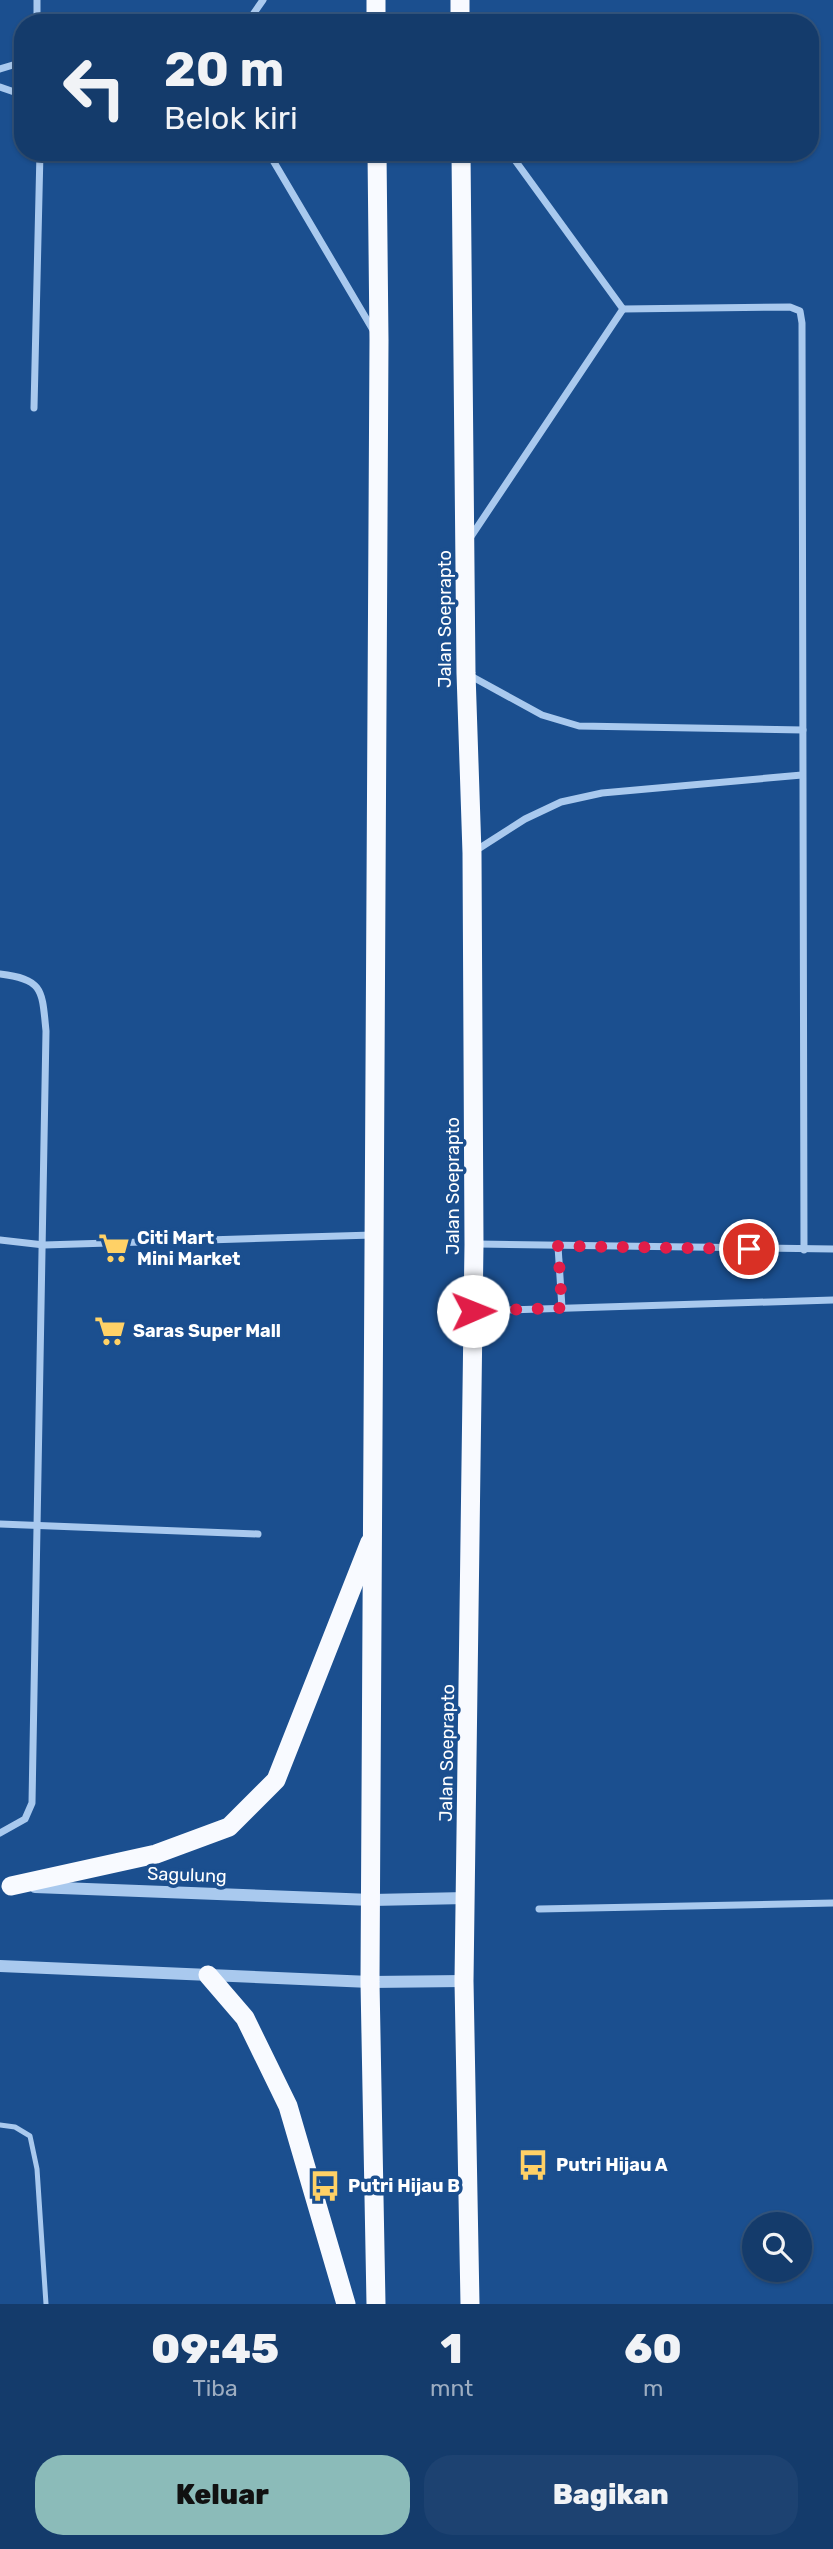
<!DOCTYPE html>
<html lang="id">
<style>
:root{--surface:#143b6b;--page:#1d4271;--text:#f1f3f6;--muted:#9dadc1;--line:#33557e;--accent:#8bbbb9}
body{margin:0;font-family:Rubik,sans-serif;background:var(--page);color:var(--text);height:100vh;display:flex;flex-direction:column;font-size:26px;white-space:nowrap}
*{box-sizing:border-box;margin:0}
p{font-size:23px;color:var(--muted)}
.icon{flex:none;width:38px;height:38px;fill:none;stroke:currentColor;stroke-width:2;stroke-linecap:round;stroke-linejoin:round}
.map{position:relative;height:2304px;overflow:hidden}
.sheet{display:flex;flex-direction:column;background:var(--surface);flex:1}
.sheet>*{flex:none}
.hud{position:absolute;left:14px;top:14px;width:805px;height:147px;border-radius:28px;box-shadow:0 2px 5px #0004,0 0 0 2px var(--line);background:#143b6b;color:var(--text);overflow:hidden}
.controls{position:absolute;left:742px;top:2212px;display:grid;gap:14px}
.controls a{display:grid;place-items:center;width:70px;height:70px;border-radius:50%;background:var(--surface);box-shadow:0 2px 5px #0004,0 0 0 2px var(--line);font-size:35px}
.pin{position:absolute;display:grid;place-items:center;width:60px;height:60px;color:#fff;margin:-30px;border:4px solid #fff;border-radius:50%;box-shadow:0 2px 7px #0007}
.me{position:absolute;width:77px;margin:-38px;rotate:89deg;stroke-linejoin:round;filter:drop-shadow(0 0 5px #0008)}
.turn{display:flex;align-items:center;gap:24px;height:147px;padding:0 35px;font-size:32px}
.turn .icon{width:91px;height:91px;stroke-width:2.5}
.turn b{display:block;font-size:49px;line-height:60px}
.eta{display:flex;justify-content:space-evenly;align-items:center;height:119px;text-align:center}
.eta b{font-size:42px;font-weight:800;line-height:49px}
.cta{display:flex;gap:14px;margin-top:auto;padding:14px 35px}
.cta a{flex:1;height:80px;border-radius:28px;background:var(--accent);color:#111;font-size:28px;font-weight:800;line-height:80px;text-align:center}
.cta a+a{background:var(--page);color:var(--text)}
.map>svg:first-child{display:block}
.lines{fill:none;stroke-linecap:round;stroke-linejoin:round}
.service{stroke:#a9c9ee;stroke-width:5}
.minor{stroke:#a9c9ee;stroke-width:7}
.tertiary{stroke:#a9c9ee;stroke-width:12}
.trunk{stroke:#f8faff;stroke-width:19}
.route{stroke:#e11d48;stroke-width:12;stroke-dasharray:0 21.6}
.labels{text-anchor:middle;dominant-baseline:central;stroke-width:7;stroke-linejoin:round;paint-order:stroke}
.street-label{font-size:18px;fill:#fff;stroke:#1b4f8f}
.poi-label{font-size:18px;font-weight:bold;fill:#fff;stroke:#1b4f8f;text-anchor:start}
</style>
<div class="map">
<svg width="833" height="2304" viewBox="0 0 833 2304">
<rect width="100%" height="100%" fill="#1b4f8f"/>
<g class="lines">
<path class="service" d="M 0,2125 L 15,2127 L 30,2136 L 37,2169 L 46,2304"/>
<g class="minor">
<path d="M 37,0 L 37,23"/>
<path d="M 247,23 L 263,0"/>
<path d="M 0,69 L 23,62"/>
<path d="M 0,87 L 23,95"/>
<path d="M 268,152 L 373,330"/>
<path d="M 509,152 L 623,309"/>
<path d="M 623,309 L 790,307 L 800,311 L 802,323 L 804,1250"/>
<path d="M 34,408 L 40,152"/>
<path d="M 470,538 L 623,309"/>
<path d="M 469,675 L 542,715 L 579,726 L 803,730"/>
<path d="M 475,851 L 525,819 L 561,802 L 602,793 L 802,775"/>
<path d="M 0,974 C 44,979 42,991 46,1031 L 32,1803 L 25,1819 L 0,1833"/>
<path d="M 0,1240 L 44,1245 L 373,1235"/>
<path d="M 477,1244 L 833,1249"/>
<path d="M 558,1246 L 562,1308"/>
<path d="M 474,1311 L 833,1300"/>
<path d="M 0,1524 L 258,1534"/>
<path d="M 539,1909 L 833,1903"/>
</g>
<g class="tertiary">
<path d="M 35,1887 L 372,1900 L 466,1898"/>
<path d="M 0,1966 L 370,1982 L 464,1981"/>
</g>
<g class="trunk">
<path d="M 376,0 L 376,23"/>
<path d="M 460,23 L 460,0"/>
<path d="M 461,152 L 466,673 L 472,853 L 474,1244 L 464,1981 L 470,2304"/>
<path d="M 11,1886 L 156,1854 L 229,1827 L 276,1780 L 370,1542"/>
<path d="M 208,1975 L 245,2018 L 288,2106 L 346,2304"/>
<path d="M 376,2304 L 370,1982 L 379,340 L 377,152"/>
</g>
</g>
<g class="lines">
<path class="route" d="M 473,1311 L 562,1308 L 558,1246 L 749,1249"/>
</g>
<defs>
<symbol id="supermarket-bare" viewBox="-9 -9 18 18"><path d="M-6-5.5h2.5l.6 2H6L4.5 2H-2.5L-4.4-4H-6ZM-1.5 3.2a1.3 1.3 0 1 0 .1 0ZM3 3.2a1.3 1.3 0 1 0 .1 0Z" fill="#ffd166" stroke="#1b4f8f" stroke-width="2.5" paint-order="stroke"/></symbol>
<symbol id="bus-bare" viewBox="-9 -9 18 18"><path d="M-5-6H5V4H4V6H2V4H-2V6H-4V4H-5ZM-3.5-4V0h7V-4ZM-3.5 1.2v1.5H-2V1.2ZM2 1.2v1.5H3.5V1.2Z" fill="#ffd166" stroke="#1b4f8f" stroke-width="2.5" paint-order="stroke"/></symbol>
</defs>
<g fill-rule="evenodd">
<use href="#supermarket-bare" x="92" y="1226" width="44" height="44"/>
<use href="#supermarket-bare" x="88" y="1309" width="44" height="44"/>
<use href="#bus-bare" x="511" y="2143" width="44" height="44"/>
<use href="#bus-bare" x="303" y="2164" width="44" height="44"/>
</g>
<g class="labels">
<g class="street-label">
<text transform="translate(445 619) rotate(-90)">Jalan Soeprapto</text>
<text transform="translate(453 1186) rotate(-90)">Jalan Soeprapto</text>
<text transform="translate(447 1753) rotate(-89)">Jalan Soeprapto</text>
<text transform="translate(187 1875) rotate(2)">Sagulung</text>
</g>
<g class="poi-label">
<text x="137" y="1238">Citi Mart<tspan x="137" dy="21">Mini Market</tspan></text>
<text x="133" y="1331">Saras Super Mall</text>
<text x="556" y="2165">Putri Hijau A</text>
<text x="348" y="2186">Putri Hijau B</text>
</g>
</g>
</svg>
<div class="controls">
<a><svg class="icon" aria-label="search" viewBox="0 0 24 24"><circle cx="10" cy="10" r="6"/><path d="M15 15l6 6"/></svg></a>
</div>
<div class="pin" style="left:749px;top:1249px;background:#d93025"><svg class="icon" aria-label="arrive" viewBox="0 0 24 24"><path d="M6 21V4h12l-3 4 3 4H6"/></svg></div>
<svg class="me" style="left:473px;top:1311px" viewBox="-20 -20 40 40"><circle r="19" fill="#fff"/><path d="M0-13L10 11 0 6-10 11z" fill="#e11d48"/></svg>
<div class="hud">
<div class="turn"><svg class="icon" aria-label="left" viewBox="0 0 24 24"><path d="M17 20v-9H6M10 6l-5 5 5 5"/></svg><div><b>20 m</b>Belok kiri</div></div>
</div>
</div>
<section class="sheet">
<div class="eta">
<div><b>09:45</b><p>Tiba</p></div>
<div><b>1</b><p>mnt</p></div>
<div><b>60</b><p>m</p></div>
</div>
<div class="cta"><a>Keluar</a><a>Bagikan</a></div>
</section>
